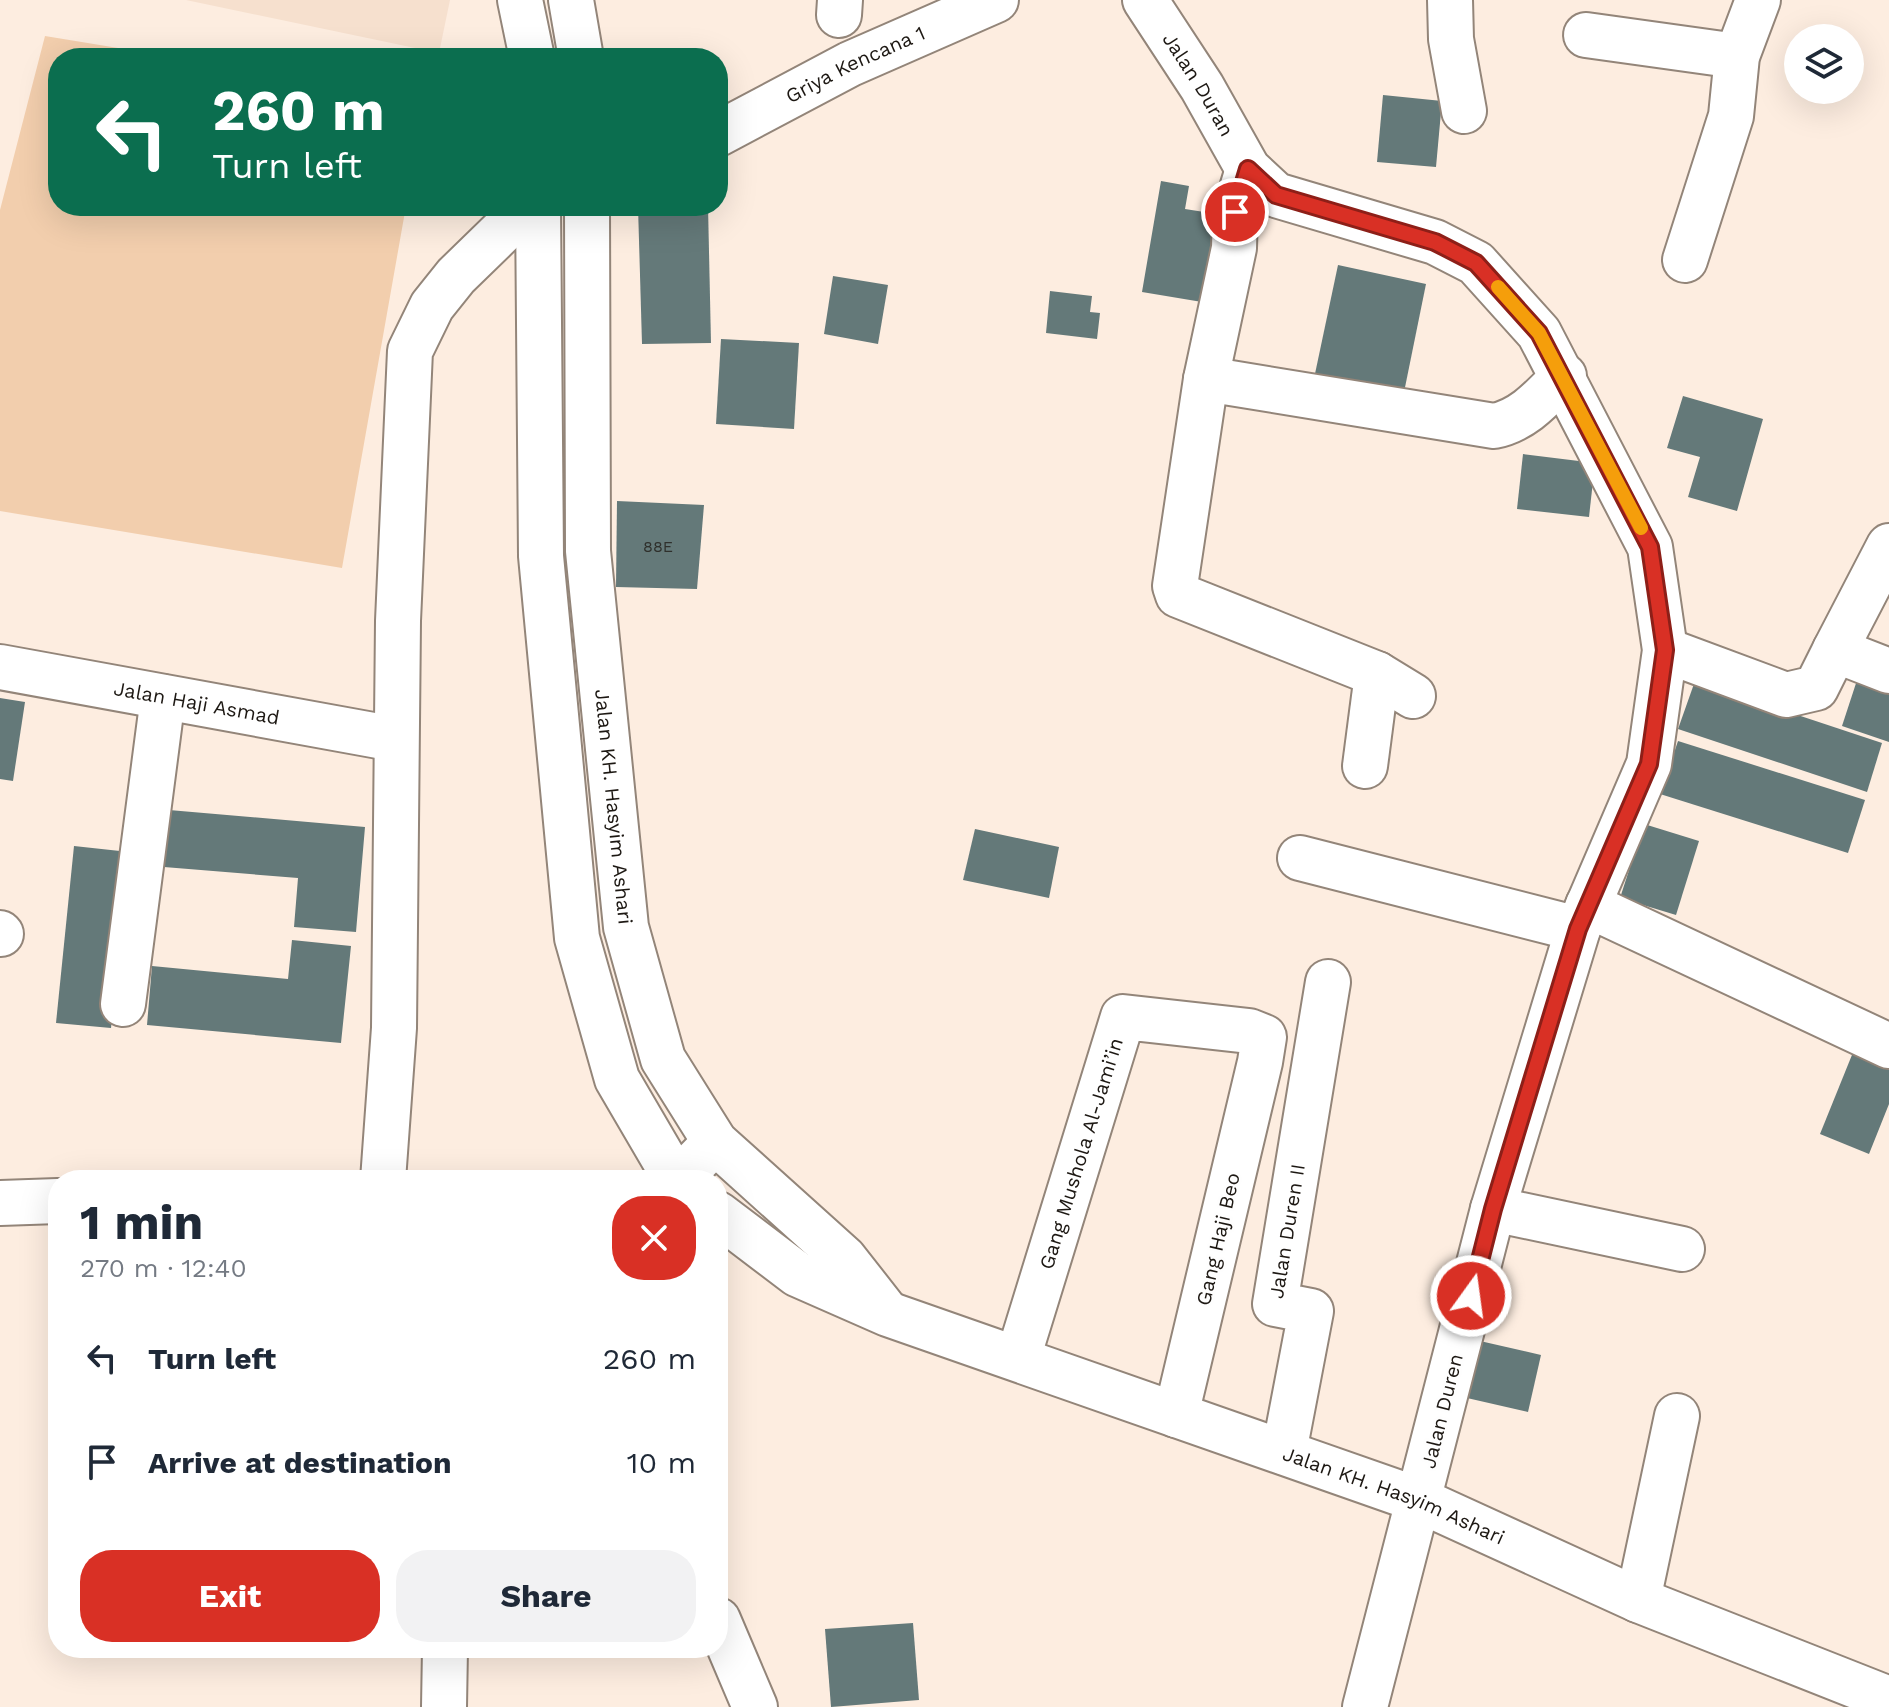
<!DOCTYPE html>
<meta charset="utf-8">
<style>
:root{--surface:#fff;--page:#f2f2f3;--text:#1f2937;--muted:#747a83;--accent:#d93025}
body{margin:0;font-family:"Work Sans",sans-serif;background:var(--page);color:var(--text);height:100vh;display:flex;flex-direction:column;font-size:30px;white-space:nowrap}
*{box-sizing:border-box;margin:0}
p{font-size:26px;color:var(--muted)}
.icon{flex:none;width:44px;height:44px;fill:none;stroke:currentColor;stroke-width:2;stroke-linecap:round;stroke-linejoin:round}
.map{position:relative;flex:1;overflow:hidden}
.sheet{position:absolute;left:48px;top:1170px;width:680px;height:488px;display:flex;flex-direction:column;background:var(--surface);border-radius:32px;box-shadow:0 8px 32px #0002}
.sheet>*{flex:none}
.banner{position:absolute;left:48px;top:48px;width:680px;height:168px;border-radius:32px;box-shadow:0 8px 32px #0002;background:#0b6e4f;color:#fff;overflow:hidden}
.fabs{position:absolute;left:1784px;top:24px;display:grid;gap:16px}
.fabs a{display:grid;place-items:center;width:80px;height:80px;border-radius:50%;background:var(--surface);box-shadow:0 8px 32px #0002;font-size:40px}
.pin{position:absolute;display:grid;place-items:center;width:68px;height:68px;color:#fff;margin:-34px;border:4px solid #fff;border-radius:50%;box-shadow:0 2px 8px #0007}
.me{position:absolute;width:88px;margin:-44px;rotate:14deg;stroke-linejoin:round;filter:drop-shadow(0 0 6px #0008)}
.turn{display:flex;align-items:center;gap:28px;height:168px;padding:0 32px;font-size:36px}
.turn .icon{width:104px;height:104px;stroke-width:2.5}
.turn b{display:block;font-size:56px;line-height:68px}
.round{display:grid;place-items:center;flex:none;width:84px;height:84px;border-radius:32px;background:var(--page)}
.summary{display:flex;align-items:center;justify-content:space-between;height:136px;padding:0 32px}
h1{font-size:48px;font-weight:700;line-height:60px}
.action{display:flex;gap:16px;margin-top:auto;padding:16px 32px}
.action a{flex:1;height:92px;border-radius:32px;background:var(--accent);color:#fff;font-size:32px;font-weight:700;line-height:92px;text-align:center}
.action a+a{background:var(--page);color:var(--text)}
ul{padding:0;list-style:none}
li{display:flex;align-items:center;gap:24px;height:104px;padding:0 32px}
li div{flex:1}
li b{display:block;font-size:30px}
li em{font-style:normal}
.map>svg:first-child{display:block}
.built{fill:#f6e0ce}
.green{fill:#f2cead}
.building{fill:#647979}
.lines{fill:none;stroke-linecap:round;stroke-linejoin:round}
.minor-casing{stroke:#938579;stroke-width:48}
.major-casing{stroke:#938579;stroke-width:48}
.minor{stroke:#fff;stroke-width:44}
.major{stroke:#fff;stroke-width:44}
.route-casing{stroke:#8d1f18;stroke-width:20}
.route{stroke:#d93025;stroke-width:14}
.slow{stroke:#f59e0b;stroke-width:14}
.labels{text-anchor:middle;dominant-baseline:central;stroke-width:6;stroke-linejoin:round;paint-order:stroke}
.number-label{font-size:16px;fill:#2f302c}
.street-label{font-size:20px;fill:#1d1813;stroke:#fefefe}
</style>
<div class="map">
<svg width="1889" height="1707" viewBox="0 0 1889 1707">
<rect width="100%" height="100%" fill="#fdede0"/>
<path class="built" d="M 186,0 L 450,0 L 439,53 Z"/>
<path class="green" d="M 45,36 L 179,58 L 58,58 L 58,206 L 406,206 L 342,568 L 0,511 L 0,210 Z"/>
<g class="building">
<path d="M 1383,95 L 1442,101 L 1436,167 L 1377,162 Z"/>
<path d="M 1161,181 L 1189,186 L 1185,209 L 1217,214 L 1202,302 L 1142,292 Z"/>
<path d="M 638,206 L 708,206 L 711,343 L 642,344 Z"/>
<path d="M 1338,265 L 1426,284 L 1401,407 L 1312,388 Z"/>
<path d="M 833,276 L 888,285 L 878,344 L 824,334 Z"/>
<path d="M 1050,291 L 1092,296 L 1090,312 L 1100,313 L 1097,339 L 1046,333 Z"/>
<path d="M 721,339 L 799,343 L 794,429 L 716,424 Z"/>
<path d="M 1683,396 L 1763,419 L 1737,511 L 1688,497 L 1700,457 L 1667,448 Z"/>
<path d="M 1523,454 L 1595,463 L 1589,517 L 1517,509 Z"/>
<path d="M 617,501 L 704,505 L 697,589 L 616,587 Z"/>
<path d="M 1860,671 L 1889,680 L 1889,742 L 1842,726 Z"/>
<path d="M 1695,681 L 1882,743 L 1867,792 L 1678,729 Z"/>
<path d="M 0,698 L 25,702 L 13,781 L 0,779 Z"/>
<path d="M 1678,741 L 1865,800 L 1848,853 L 1660,794 Z"/>
<path d="M 169,810 L 365,827 L 356,932 L 294,927 L 298,878 L 164,867 Z"/>
<path d="M 1644,824 L 1699,841 L 1676,915 L 1620,898 Z"/>
<path d="M 975,829 L 1059,847 L 1049,898 L 963,880 Z"/>
<path d="M 74,846 L 129,852 L 111,1028 L 56,1023 Z"/>
<path d="M 292,940 L 351,946 L 341,1043 L 147,1025 L 152,966 L 288,979 Z"/>
<path d="M 1858,1040 L 1889,1053 L 1889,1104 L 1869,1154 L 1820,1134 Z"/>
<path d="M 1480,1341 L 1541,1355 L 1528,1412 L 1467,1398 Z"/>
<path d="M 913,1623 L 919,1700 L 831,1707 L 825,1629 Z"/>
</g>
<g class="lines">
<defs>
<g id="minor">
<path id="s1" d="M 1145,0 L 1202,87 L 1248,169 L 1276,195 L 1435,242 L 1476,263 L 1539,333 L 1650,547 L 1665,650 L 1649,764 L 1578,929 L 1493,1209 L 1365,1707"/>
<path d="M 1450,0 L 1451,39 L 1464,111"/>
<path d="M 839,15 L 840,0"/>
<path d="M 1586,35 L 1737,56"/>
<path id="s2" d="M 718,134 L 850,64 L 996,0"/>
<path d="M 1248,169 L 1235,212 L 1234,248 L 1206,379 L 1175,586 L 1178,595 L 1377,674 L 1413,696"/>
<path d="M 1685,260 L 1731,116 L 1737,56 L 1758,0"/>
<path d="M 1206,379 L 1494,426 C 1524,420 1543,397 1564,376"/>
<path d="M 1889,546 L 1835,650 L 1889,671"/>
<path d="M 1665,650 L 1786,695 L 1816,688 L 1835,650"/>
<path id="s3" d="M 0,667 L 395,739"/>
<path d="M 1365,766 L 1377,674"/>
<path d="M 1300,858 L 1578,929"/>
<path d="M 1588,905 L 1889,1046"/>
<path d="M 0,933 L 1,934"/>
<path d="M 123,1004 L 163,697"/>
<path d="M 383,1180 L 394,1028 L 398,621 L 410,351 L 432,306 L 456,276 L 528,206"/>
<path d="M 678,1180 L 715,1142"/>
<path d="M 0,1203 L 58,1201"/>
<path d="M 1493,1209 L 1682,1249"/>
<path id="s4" d="M 1018,1358 L 1123,1017 L 1249,1031 L 1264,1037 L 1260,1062 L 1176,1415"/>
<path id="s5" d="M 1284,1452 L 1311,1311 L 1275,1304 L 1328,982"/>
<path d="M 1638,1600 L 1677,1416"/>
<path d="M 718,1620 L 755,1707"/>
<path d="M 444,1707 L 445,1648"/>
</g>
<g id="major">
<path d="M 520,0 L 532,58"/>
<path d="M 571,0 L 581,58"/>
<path d="M 538,206 L 541,556 L 577,938 L 617,1079 L 676,1180"/>
<path id="s6" d="M 587,206 L 588,551 L 626,927 L 663,1059 L 715,1142 L 844,1258 L 884,1309"/>
<path id="s7" d="M 718,1214 L 797,1274 L 888,1314 L 1419,1500 L 1638,1600 L 1889,1699"/>
</g>
</defs>
<use href="#minor" class="minor-casing"/>
<use href="#major" class="major-casing"/>
<use href="#minor" class="minor"/>
<use href="#major" class="major"/>
</g>
<g class="lines">
<defs>
<path id="route" d="M 1235,212 L 1248,169 L 1276,195 L 1435,242 L 1476,263 L 1539,333 L 1650,547 L 1665,650 L 1649,764 L 1578,929 L 1493,1209 L 1471,1296"/>
</defs>
<use href="#route" class="route-casing"/>
<use href="#route" class="route"/>
<path class="slow" d="M 1498,287 L 1539,333 L 1641,528"/>
</g>
<g class="labels">
<g class="number-label">
<text x="658" y="546">88E</text>
</g>
<g class="street-label">
<text stroke="none"><textPath href="#s2" startOffset="154">Griya Kencana 1</textPath></text>
<text stroke="none"><textPath href="#s1" startOffset="100">Jalan Duran</textPath></text>
<text stroke="none"><textPath href="#s3" startOffset="200">Jalan Haji Asmad</textPath></text>
<text stroke="none"><textPath href="#s6" startOffset="602">Jalan KH. Hasyim Ashari</textPath></text>
<text stroke="none"><textPath href="#s4" startOffset="214">Gang Mushola Al-Jami’in</textPath></text>
<text stroke="none"><textPath href="#s5" startOffset="254">Jalan Duren II</textPath></text>
<text transform="translate(1218 1239) rotate(-77)">Gang Haji Beo</text>
<text transform="translate(1442 1411) rotate(-76)">Jalan Duren</text>
<text stroke="none"><textPath href="#s7" startOffset="736">Jalan KH. Hasyim Ashari</textPath></text>
</g>
</g>
</svg>
<div class="fabs">
<a><svg class="icon" aria-label="layers" viewBox="0 0 24 24"><path d="M12 4l9 5-9 5-9-5zM3 14l9 5 9-5"/></svg></a>
</div>
<div class="pin" style="left:1235px;top:212px;background:#d93025"><svg class="icon" aria-label="arrive" viewBox="0 0 24 24"><path d="M6 21V4h12l-3 4 3 4H6"/></svg></div>
<svg class="me" style="left:1471px;top:1296px" viewBox="-20 -20 40 40"><circle r="17" fill="#d93025" stroke="#fff" stroke-width="3"/><path d="M0-11L8 9 0 5-8 9z" fill="#fff"/></svg>
<div class="banner">
<div class="turn"><svg class="icon" aria-label="left" viewBox="0 0 24 24"><path d="M17 20v-9H6M10 6l-5 5 5 5"/></svg><div><b>260 m</b>Turn left</div></div>
</div>
<section class="sheet">
<div class="summary"><div><h1>1 min</h1><p>270 m · 12:40</p></div><a class="round" style="background:#d93025;color:#fff"><svg class="icon" aria-label="close" viewBox="0 0 24 24"><path d="M6 6l12 12M18 6L6 18"/></svg></a></div>
<ul>
<li><svg class="icon" aria-label="left" viewBox="0 0 24 24"><path d="M17 20v-9H6M10 6l-5 5 5 5"/></svg><div><b>Turn left</b></div><em>260 m</em></li>
<li><svg class="icon" aria-label="arrive" viewBox="0 0 24 24"><path d="M6 21V4h12l-3 4 3 4H6"/></svg><div><b>Arrive at destination</b></div><em>10 m</em></li>
</ul>
<div class="action"><a>Exit</a><a>Share</a></div>
</section>
</div>
